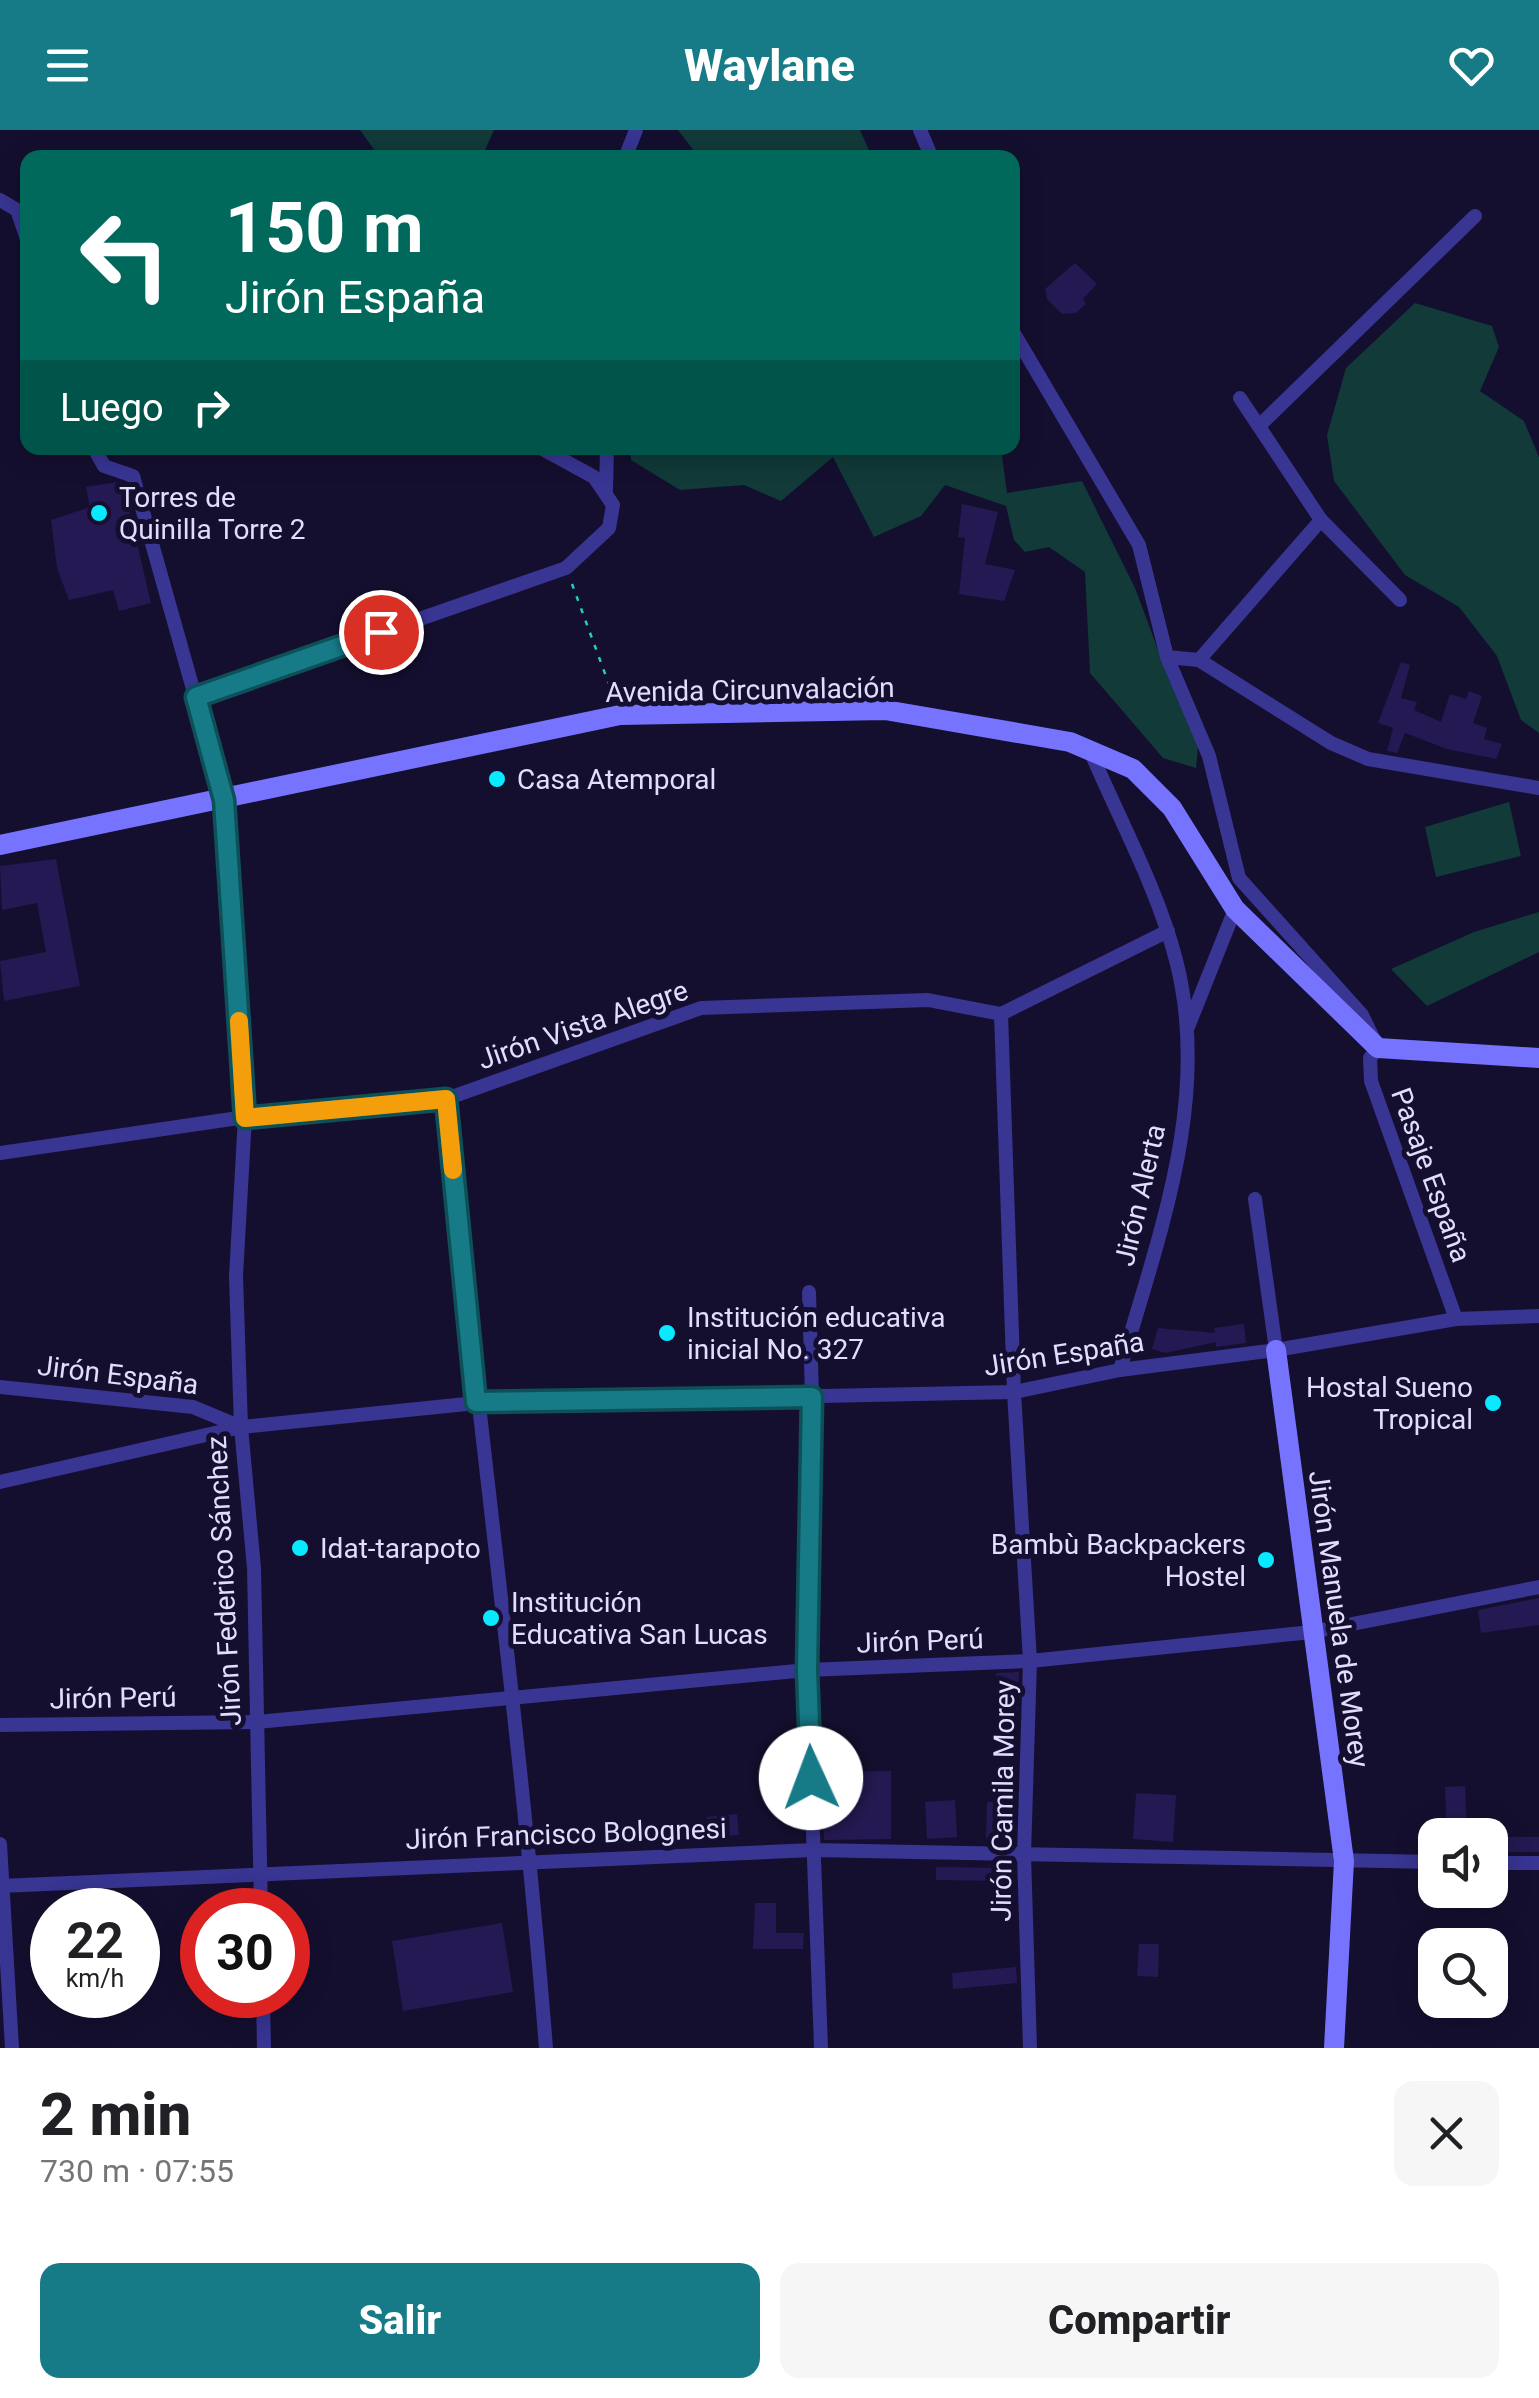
<!DOCTYPE html>
<html lang="es">
<meta charset="utf-8">
<style>
:root{--surface:#fff;--page:#f6f6f6;--text:#202124;--muted:#757577;--accent:#167b87}
body{margin:0;font-family:Roboto,sans-serif;background:var(--page);color:var(--text);height:100vh;display:flex;flex-direction:column;font-size:38px;white-space:nowrap}
*{box-sizing:border-box;margin:0}
p{font-size:32px;color:var(--muted)}
.icon{flex:none;width:55px;height:55px;fill:none;stroke:currentColor;stroke-width:2;stroke-linecap:round;stroke-linejoin:round}
.map{position:relative;height:1918px;overflow:hidden}
.side{display:flex;flex-direction:column;background:var(--surface);flex:1}
.side>*{flex:none}
.hud{position:absolute;left:20px;top:20px;width:1000px;height:305px;border-radius:20px;box-shadow:0 5px 25px #0003;background:#00695c;color:#fff;overflow:hidden}
.controls{position:absolute;left:1418px;top:1688px;display:grid;gap:20px}
.controls a{display:grid;place-items:center;width:90px;height:90px;border-radius:20px;background:var(--surface);box-shadow:0 5px 25px #0003;font-size:50px}
.speed{position:absolute;left:30px;top:1758px;display:flex;gap:20px;font-size:50px;font-weight:700;text-align:center}
.speed>*{display:grid;place-content:center;width:130px;height:130px;border-radius:50%;background:var(--surface);box-shadow:0 5px 25px #0003;line-height:1}
.speed small{font-size:25px;font-weight:400}
.speed .limit{border:15px solid #d22;background:#fff;color:#111}
.pin{position:absolute;display:grid;place-items:center;width:85px;height:85px;color:#fff;margin:-42px;border:5px solid #fff;border-radius:50%;box-shadow:0 2px 10px #0007}
.me{position:absolute;width:110px;margin:-55px;rotate:358deg;stroke-linejoin:round;filter:drop-shadow(0 0 8px #0008)}
.turn{display:flex;align-items:center;gap:35px;height:210px;padding:0 40px;font-size:45px}
.turn .icon{width:130px;height:130px;stroke-width:2.5}
.turn b{display:block;font-size:70px;line-height:85px}
.then{display:flex;align-items:center;height:95px;padding:0 40px;background:#0003;gap:20px;font-size:38px}
.round{display:grid;place-items:center;flex:none;width:105px;height:105px;border-radius:20px;background:var(--page)}
.summary{display:flex;align-items:center;justify-content:space-between;height:170px;padding:0 40px}
h1{font-size:60px;font-weight:800;line-height:75px}
.button{display:flex;gap:20px;margin-top:auto;padding:20px 40px}
.button a{flex:1;height:115px;border-radius:20px;background:var(--accent);color:#fff;font-size:40px;font-weight:800;line-height:115px;text-align:center}
.button a+a{background:var(--page);color:var(--text)}
header{display:flex;justify-content:space-between;align-items:center;height:130px;padding:0 40px;background:var(--accent);color:#fff;font-size:45px;font-weight:800}
.map>svg:first-child{display:block}
.green{fill:#113a38}
.building{fill:#241952}
.lines{fill:none;stroke-linecap:round;stroke-linejoin:round}
.path{stroke:#23cdc1;stroke-width:2.5;stroke-dasharray:5 8;stroke-linecap:butt}
.street{stroke:#383593;stroke-width:14}
.secondary{stroke:#7674ff;stroke-width:20}
.route-casing{stroke:#0e5058;stroke-width:25}
.route{stroke:#167b87;stroke-width:18}
.slow{stroke:#f59e0b;stroke-width:18}
.poi-dot{fill:#09e9ff;stroke:#140f2f;stroke-width:4}
.labels{text-anchor:middle;dominant-baseline:central;stroke-width:10;stroke-linejoin:round;paint-order:stroke}
.poi-label{font-size:28px;fill:#e1ddff;stroke:#140f2f;text-anchor:start}
.street-label{font-size:28px;fill:#e1ddff;stroke:#140f2f}
</style>
<header><svg class="icon" aria-label="menu" viewBox="0 0 24 24"><path d="M4 6h16M4 12h16M4 18h16"/></svg>Waylane<svg class="icon" aria-label="heart" viewBox="0 0 24 24"><path d="M12 20l-8-8c-3-5 5-10 8-4 3-6 11-1 8 4z"/></svg></header>
<div class="map">
<svg width="1539" height="1918" viewBox="0 0 1539 1918">
<rect width="100%" height="100%" fill="#140f2f"/>
<g class="green">
<path d="M 360,0 L 494,0 L 482,27 L 380,28 Z"/>
<path d="M 678,0 L 860,0 L 872,27 L 684,27 L 694,21 Z"/>
<path d="M 1415,173 L 1492,196 L 1499,217 L 1480,261 L 1524,291 L 1539,327 L 1539,603 L 1521,590 L 1497,526 L 1459,477 L 1405,445 L 1334,351 L 1327,305 L 1346,238 Z"/>
<path d="M 630,318 L 1001,318 L 1007,363 L 1082,351 L 1135,458 L 1170,552 L 1199,606 L 1196,638 L 1163,628 L 1090,543 L 1085,442 L 1049,417 L 1025,422 L 1014,410 L 1006,376 L 945,355 L 921,386 L 874,407 L 833,327 L 781,371 L 744,355 L 680,360 L 631,330 Z"/>
<path d="M 1509,672 L 1521,726 L 1436,747 L 1425,697 Z"/>
<path d="M 1539,782 L 1539,822 L 1427,876 L 1391,839 L 1474,802 Z"/>
</g>
<g class="building">
<path d="M 1075,133 L 1097,154 L 1083,169 L 1086,174 L 1076,183 L 1062,184 L 1047,169 L 1045,159 Z"/>
<path d="M 118,352 L 123,354 L 151,473 L 119,481 L 113,460 L 69,470 L 57,438 L 51,390 L 90,377 L 86,357 Z"/>
<path d="M 962,374 L 998,382 L 985,434 L 1015,440 L 1004,471 L 959,464 L 965,408 L 958,407 Z"/>
<path d="M 1401,532 L 1410,535 L 1401,568 L 1417,572 L 1414,580 L 1441,592 L 1450,564 L 1466,569 L 1469,561 L 1482,566 L 1473,593 L 1487,598 L 1484,609 L 1502,614 L 1496,629 L 1447,619 L 1405,603 L 1397,623 L 1387,621 L 1393,598 L 1378,593 Z"/>
<path d="M 56,729 L 80,856 L 4,871 L 0,831 L 46,822 L 37,773 L 2,780 L 0,736 Z"/>
<path d="M 1244,1194 L 1246,1213 L 1216,1217 L 1216,1212 L 1165,1223 L 1152,1219 L 1158,1198 L 1215,1203 L 1214,1198 Z"/>
<path d="M 1539,1468 L 1539,1495 L 1481,1503 L 1478,1480 Z"/>
<path d="M 1019,1542 L 1017,1593 L 995,1593 L 996,1543 Z"/>
<path d="M 891,1641 L 891,1709 L 824,1710 L 822,1642 Z"/>
<path d="M 1465,1656 L 1467,1705 L 1447,1705 L 1445,1657 Z"/>
<path d="M 1136,1663 L 1176,1665 L 1173,1712 L 1133,1709 Z"/>
<path d="M 955,1670 L 957,1707 L 927,1709 L 925,1672 Z"/>
<path d="M 987,1672 L 1015,1672 L 1014,1708 L 986,1708 Z"/>
<path d="M 737,1684 L 739,1705 L 709,1707 L 707,1687 Z"/>
<rect x="1490" y="1707" width="49" height="15"/>
<path d="M 936,1737 L 1004,1738 L 1004,1751 L 936,1750 Z"/>
<path d="M 755,1773 L 776,1773 L 776,1803 L 804,1803 L 803,1819 L 753,1819 Z"/>
<path d="M 502,1793 L 513,1862 L 403,1881 L 392,1811 Z"/>
<path d="M 1139,1814 L 1159,1814 L 1158,1847 L 1137,1846 Z"/>
<path d="M 1016,1837 L 1017,1853 L 953,1859 L 952,1843 Z"/>
</g>
<g class="lines">
<path class="path" d="M 572,454 L 614,568"/>
<g class="street">
<path d="M 920,0 L 932,28"/>
<path d="M 625,28 L 636,0"/>
<path d="M 0,70 L 17,80 L 28,112"/>
<path d="M 1012,200 L 1139,415 L 1167,527 L 1209,626 L 1239,748 L 1362,885 L 1378,918 L 1370,928 L 1371,951 L 1456,1189"/>
<path d="M 1240,268 L 1321,390"/>
<path d="M 1259,296 L 1475,86"/>
<path d="M 94,318 L 104,336 L 133,346 L 224,669 L 245,987 L 236,1146 L 241,1297 L 254,1438 L 261,1780"/>
<path d="M 606,360 L 607,318"/>
<path d="M 1167,527 L 1199,530 L 1331,613 L 1368,629 L 1539,658"/>
<path d="M 1199,530 L 1321,390 L 1400,470"/>
<path d="M 196,567 L 566,438 L 609,398 L 613,375 L 594,347 L 541,318"/>
<path d="M 1089,618 C 1118,687 1157,757 1176,830 C 1212,969 1158,1107 1120,1240"/>
<path d="M 1001,884 L 1014,1262 L 1030,1531 L 1024,1725 L 1030,1918"/>
<path d="M 1188,897 L 1235,779"/>
<path d="M 446,969 C 477,1286 521,1601 546,1918"/>
<path d="M 0,1023 L 245,987 L 446,969 L 701,878 L 928,870 L 1001,884 L 1168,801"/>
<path d="M 1255,1069 L 1276,1220"/>
<path d="M 809,1162 L 812,1267 L 807,1540 L 821,1918"/>
<path d="M 0,1257 L 193,1277 L 241,1297"/>
<path d="M 0,1352 L 241,1297 L 476,1273 L 1014,1262 L 1120,1240 L 1276,1220 L 1456,1189 L 1539,1186"/>
<path d="M 0,1595 L 257,1592 L 807,1540 L 1030,1531 L 1312,1502 L 1539,1457"/>
<path d="M 0,1714 L 12,1918"/>
<path d="M 1490,1733 L 1539,1733"/>
<path d="M 0,1756 L 813,1720 L 1435,1732"/>
<path d="M 263,1865 L 264,1918"/>
</g>
<g class="secondary">
<path d="M 0,715 L 620,585 L 885,580 L 1070,612 L 1133,639 L 1172,678 L 1235,779 L 1378,918 L 1539,928"/>
<path d="M 1276,1220 L 1344,1731 L 1334,1918"/>
</g>
</g>
<g class="lines">
<defs>
<path id="route" d="M 381,502 L 196,567 L 224,670 L 245,988 L 446,969 L 476,1272 L 812,1267 L 807,1540 L 811,1648"/>
</defs>
<use href="#route" class="route-casing"/>
<use href="#route" class="route"/>
<path class="slow" d="M 239,891 L 245,988 L 446,969 L 453,1040"/>
</g>
<g class="poi-dot">
<circle cx="99" cy="383" r="10"/>
<circle cx="497" cy="649" r="10"/>
<circle cx="667" cy="1203" r="10"/>
<circle cx="1493" cy="1273" r="10"/>
<circle cx="300" cy="1418" r="10"/>
<circle cx="1266" cy="1430" r="10"/>
<circle cx="491" cy="1488" r="10"/>
</g>
<g class="labels">
<g class="poi-label">
<text x="119" y="367">Torres de<tspan x="119" dy="32">Quinilla Torre 2</tspan></text>
<text x="517" y="649">Casa Atemporal</text>
<text x="687" y="1187">Institución educativa<tspan x="687" dy="32">inicial No. 327</tspan></text>
<text x="1473" y="1257" text-anchor="end">Hostal Sueno<tspan x="1473" dy="32">Tropical</tspan></text>
<text x="1246" y="1414" text-anchor="end">Bambù Backpackers<tspan x="1246" dy="32">Hostel</tspan></text>
<text x="320" y="1418">Idat-tarapoto</text>
<text x="511" y="1472">Institución<tspan x="511" dy="32">Educativa San Lucas</tspan></text>
</g>
<g class="street-label">
<text transform="translate(750 560) rotate(-1)">Avenida Circunvalación</text>
<text transform="translate(583 895) rotate(-19)">Jirón Vista Alegre</text>
<text transform="translate(1431 1045) rotate(70)">Pasaje España</text>
<text transform="translate(1140 1065) rotate(-77)">Jirón Alerta</text>
<text transform="translate(1064 1224) rotate(-9)">Jirón España</text>
<text transform="translate(118 1245) rotate(7)">Jirón España</text>
<text transform="translate(224 1451) rotate(-93)">Jirón Federico Sánchez</text>
<text transform="translate(1339 1489) rotate(82)">Jirón Manuela de Morey</text>
<text transform="translate(920 1511) rotate(-2)">Jirón Perú</text>
<text transform="translate(113 1568) rotate(-1)">Jirón Perú</text>
<text transform="translate(1003 1671) rotate(-89)">Jirón Camila Morey</text>
<text transform="translate(566 1704) rotate(-2)">Jirón Francisco Bolognesi</text>
</g>
</g>
</svg>
<div class="controls">
<a><svg class="icon" aria-label="sound" viewBox="0 0 24 24"><path d="M4 9h4l5-4v14l-5-4H4zM17 9q2 3 0 6"/></svg></a>
<a><svg class="icon" aria-label="search" viewBox="0 0 24 24"><circle cx="10" cy="10" r="6"/><path d="M15 15l6 6"/></svg></a>
</div>
<div class="speed"><div>22<small>km/h</small></div><div class="limit">30</div></div>
<div class="pin" style="left:381px;top:502px;background:#d93025"><svg class="icon" aria-label="arrive" viewBox="0 0 24 24"><path d="M6 21V4h12l-3 4 3 4H6"/></svg></div>
<svg class="me" style="left:811px;top:1648px" viewBox="-20 -20 40 40"><circle r="19" fill="#fff"/><path d="M0-13L10 11 0 6-10 11z" fill="#167b87"/></svg>
<div class="hud">
<div class="turn"><svg class="icon" aria-label="left" viewBox="0 0 24 24"><path d="M17 20v-9H6M10 6l-5 5 5 5"/></svg><div><b>150 m</b>Jirón España</div></div>
<div class="then">Luego<svg class="icon" aria-label="right" viewBox="0 0 24 24"><path d="M7 20v-9h11M14 6l5 5-5 5"/></svg></div>
</div>
</div>
<section class="side">
<div class="summary"><div><h1>2 min</h1><p>730 m · 07:55</p></div><a class="round"><svg class="icon" aria-label="close" viewBox="0 0 24 24"><path d="M6 6l12 12M18 6L6 18"/></svg></a></div>
<div class="button"><a>Salir</a><a>Compartir</a></div>
</section>
